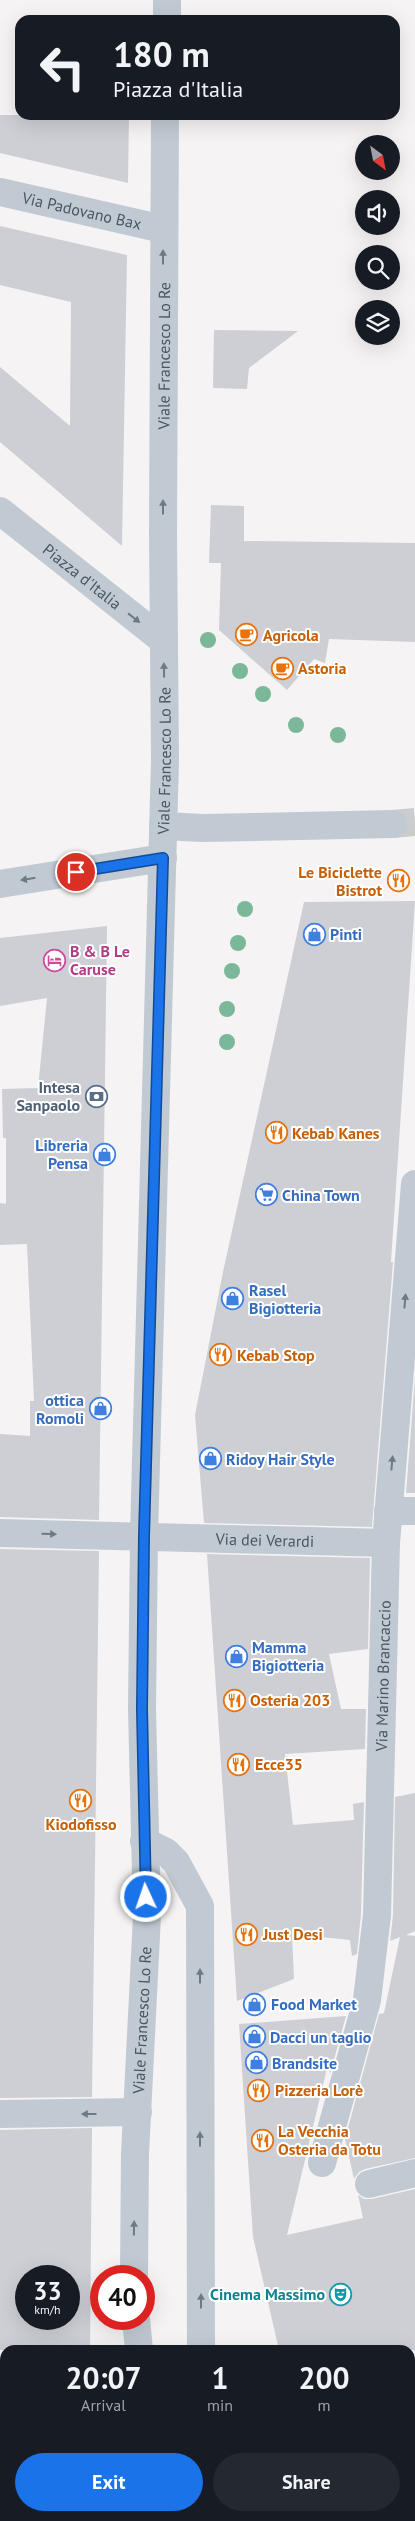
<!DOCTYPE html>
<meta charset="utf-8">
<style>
:root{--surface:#171b24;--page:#242831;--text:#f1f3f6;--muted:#9ea1a6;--accent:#1a73e8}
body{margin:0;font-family:"PT Sans",sans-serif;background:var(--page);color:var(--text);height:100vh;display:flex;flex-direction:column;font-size:19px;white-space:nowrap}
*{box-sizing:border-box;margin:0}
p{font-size:16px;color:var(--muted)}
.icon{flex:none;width:28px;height:28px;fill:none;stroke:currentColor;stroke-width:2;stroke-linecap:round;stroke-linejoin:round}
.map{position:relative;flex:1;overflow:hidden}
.panel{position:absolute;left:0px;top:2345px;width:415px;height:176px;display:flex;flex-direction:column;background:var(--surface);border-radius:15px 15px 0 0;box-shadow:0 5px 20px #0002}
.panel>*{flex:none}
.top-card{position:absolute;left:15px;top:15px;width:385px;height:105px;border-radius:15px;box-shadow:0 5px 20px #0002;background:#171b24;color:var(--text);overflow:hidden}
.needle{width:32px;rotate:148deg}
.tools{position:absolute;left:355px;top:135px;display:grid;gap:10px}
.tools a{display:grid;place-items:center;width:45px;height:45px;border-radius:50%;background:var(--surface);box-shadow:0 5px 20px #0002;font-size:25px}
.speed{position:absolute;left:15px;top:2265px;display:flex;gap:10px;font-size:25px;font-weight:700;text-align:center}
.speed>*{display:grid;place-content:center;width:65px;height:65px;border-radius:50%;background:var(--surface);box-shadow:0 5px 20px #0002;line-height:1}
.speed small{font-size:12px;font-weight:400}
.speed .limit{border:8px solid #d22;background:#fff;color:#111}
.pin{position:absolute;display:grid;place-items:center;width:42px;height:42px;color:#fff;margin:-21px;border:2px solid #fff;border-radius:50%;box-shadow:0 1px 5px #0007}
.me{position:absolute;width:55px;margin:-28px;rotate:357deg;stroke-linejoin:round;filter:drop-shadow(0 0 4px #0008)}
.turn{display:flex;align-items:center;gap:18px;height:105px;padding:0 15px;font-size:22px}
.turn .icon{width:65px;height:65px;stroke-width:2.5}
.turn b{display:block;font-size:35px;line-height:42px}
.eta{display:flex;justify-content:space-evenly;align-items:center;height:85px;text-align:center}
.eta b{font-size:30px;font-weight:800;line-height:35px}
.button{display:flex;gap:10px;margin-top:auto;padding:10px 15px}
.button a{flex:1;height:58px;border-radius:30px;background:var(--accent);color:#fff;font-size:20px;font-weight:800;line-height:58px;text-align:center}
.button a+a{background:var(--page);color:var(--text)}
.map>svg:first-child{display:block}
.building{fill:#cdcfd5;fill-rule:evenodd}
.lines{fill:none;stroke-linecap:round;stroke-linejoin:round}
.minor-tunnel{stroke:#caccce;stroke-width:28;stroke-dasharray:28 14;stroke-linecap:butt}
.minor{stroke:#c1cad2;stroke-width:28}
.tree{fill:#7bb799}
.oneway{fill:#6e7983}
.route-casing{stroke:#114b97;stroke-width:12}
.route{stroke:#1a73e8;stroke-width:9}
.labels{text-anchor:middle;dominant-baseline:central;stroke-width:4;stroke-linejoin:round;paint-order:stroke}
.street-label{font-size:16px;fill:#4a5661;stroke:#fff}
.food-label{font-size:16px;font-weight:bold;fill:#c56008;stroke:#fff;text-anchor:start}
.shop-label{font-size:16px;font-weight:bold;fill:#366cbe;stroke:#fff;text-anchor:start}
.hotel-label{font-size:16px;font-weight:bold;fill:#b23c85;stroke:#fff;text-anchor:start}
.service-label{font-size:16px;font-weight:bold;fill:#4e5e75;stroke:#fff;text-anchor:end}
.culture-label{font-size:16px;font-weight:bold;fill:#0d838f;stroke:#fff;text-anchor:end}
</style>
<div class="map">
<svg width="415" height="2521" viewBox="0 0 415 2521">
<rect width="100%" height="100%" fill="#f5f3f3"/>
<g class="building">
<path d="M 0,115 L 129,115 L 128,183 L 0,153 Z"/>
<path d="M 0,226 L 127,255 L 122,546 L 0,442 L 0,367 L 70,426 L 71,302 L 0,285 Z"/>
<path d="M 214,330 L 298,331 L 249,368 L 247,389 L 213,388 Z"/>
<path d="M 211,505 L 244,506 L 244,541 L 415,543 L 415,642 L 329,639 L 325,663 L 314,659 L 287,690 L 219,630 L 221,563 L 209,563 Z"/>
<path d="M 415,901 L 391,1262 L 393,1262 L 372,1527 L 204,1523 L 195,1415 L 223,1272 L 304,902 Z"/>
<path d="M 107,926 L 99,1520 L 0,1517 L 0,1434 L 30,1436 L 30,1401 L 34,1401 L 27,1244 L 0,1245 L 0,1203 L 6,1204 L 6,1138 L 3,1138 L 2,1089 L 38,1088 L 47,998 L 0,1006 L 0,938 Z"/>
<path d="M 415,1378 L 415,1493 L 406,1493 Z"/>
<path d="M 0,1549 L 99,1551 L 92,2097 L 0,2098 Z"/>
<path d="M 207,1554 L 370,1558 L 368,1649 L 329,1654 L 341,1709 L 366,1709 L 365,1749 L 285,1754 L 293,1825 L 354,1820 L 353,1804 L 364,1802 L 361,1914 L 357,1954 L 352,1956 L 350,1940 L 292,1934 L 294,1979 L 237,2001 Z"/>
<path d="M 415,1793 L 415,1931 L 406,1935 L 415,1936 L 415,2158 L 365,2169 L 359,2172 L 354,2179 L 345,2139 L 379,2014 L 384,2013 L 400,1937 L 390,1941 L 393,1915 L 395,1797 Z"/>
<path d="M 346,2016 L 330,2074 L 328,2064 L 287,2235 L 363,2218 L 358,2195 L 364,2199 L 372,2199 L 415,2189 L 415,2350 L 279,2350 L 253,2237 L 239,2024 Z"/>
<path d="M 92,2128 L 90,2350 L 0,2350 L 0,2130 ZM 26,2276 L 69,2276 L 69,2319 L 26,2319 Z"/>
</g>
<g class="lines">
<path class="minor-tunnel" d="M 393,824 L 415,822"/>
<g class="minor">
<path d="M 167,20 L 167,0"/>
<path id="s1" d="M 0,192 L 163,229"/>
<path id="s2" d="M 0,511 L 164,641"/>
<path d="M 163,826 L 203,828 L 393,824"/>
<path d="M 0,884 L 163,858"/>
<path d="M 388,1511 L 415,1511"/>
<path id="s3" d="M 0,1533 L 386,1543"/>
<path d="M 144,1841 L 166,1852 L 176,1862 L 200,1906 L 201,2350"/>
<path d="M 0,2114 L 138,2112"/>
<path id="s4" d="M 322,2163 L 367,2000 L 377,1915 L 386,1543 L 415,1184"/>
<path d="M 369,2184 L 415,2173"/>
<path id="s5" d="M 134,2276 L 135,2154 L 147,1916 L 142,1709 L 144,1536 L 165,760 L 163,534 L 165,115"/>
<path d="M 136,2319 L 139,2350"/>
<path d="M 410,2475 L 415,2474"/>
<path d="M 111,2521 L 116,2516"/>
<path d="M 177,2521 L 197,2516"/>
</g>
</g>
<g class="tree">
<circle cx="208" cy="640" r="8"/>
<circle cx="240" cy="671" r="8"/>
<circle cx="263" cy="694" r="8"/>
<circle cx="296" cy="725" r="8"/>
<circle cx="338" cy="735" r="8"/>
<circle cx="245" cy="909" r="8"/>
<circle cx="238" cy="943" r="8"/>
<circle cx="232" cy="971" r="8"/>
<circle cx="227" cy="1009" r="8"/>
<circle cx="227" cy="1042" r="8"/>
</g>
<defs><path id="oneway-solid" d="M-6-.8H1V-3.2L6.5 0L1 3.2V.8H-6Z" transform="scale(1.25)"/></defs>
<g class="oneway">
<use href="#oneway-solid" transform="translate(163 257) rotate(-90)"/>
<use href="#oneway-solid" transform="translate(163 507) rotate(-90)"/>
<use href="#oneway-solid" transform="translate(134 618) rotate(38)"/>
<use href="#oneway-solid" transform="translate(164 670) rotate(-91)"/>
<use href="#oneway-solid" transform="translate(28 879) rotate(171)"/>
<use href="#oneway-solid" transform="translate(405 1301) rotate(-85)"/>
<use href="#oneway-solid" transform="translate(392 1463) rotate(-85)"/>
<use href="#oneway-solid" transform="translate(49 1534) rotate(1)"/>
<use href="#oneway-solid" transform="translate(200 1976) rotate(-90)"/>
<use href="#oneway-solid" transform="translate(89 2114) rotate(-180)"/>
<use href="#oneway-solid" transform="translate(200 2139) rotate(-90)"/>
<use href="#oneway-solid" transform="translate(134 2228) rotate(-89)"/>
<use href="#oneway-solid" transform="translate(201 2301) rotate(-90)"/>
</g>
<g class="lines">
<defs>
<path id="route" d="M 76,872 L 163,858 L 144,1536 L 142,1709 L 146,1897"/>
</defs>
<use href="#route" class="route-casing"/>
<use href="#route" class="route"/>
</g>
<defs>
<symbol id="cafe-ring" viewBox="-11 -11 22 22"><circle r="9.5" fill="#fff" stroke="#e8710a" stroke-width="1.5"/><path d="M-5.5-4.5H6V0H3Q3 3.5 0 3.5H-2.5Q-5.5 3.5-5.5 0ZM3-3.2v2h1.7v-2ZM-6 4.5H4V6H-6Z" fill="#e8710a"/></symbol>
<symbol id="restaurant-ring" viewBox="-11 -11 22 22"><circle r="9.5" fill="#fff" stroke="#e8710a" stroke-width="1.5"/><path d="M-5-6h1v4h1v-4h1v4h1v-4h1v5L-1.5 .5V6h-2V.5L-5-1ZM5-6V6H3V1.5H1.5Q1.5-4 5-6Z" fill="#e8710a"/></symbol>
<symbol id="shop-ring" viewBox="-11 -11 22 22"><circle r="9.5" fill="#fff" stroke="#3f7fe0" stroke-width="1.5"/><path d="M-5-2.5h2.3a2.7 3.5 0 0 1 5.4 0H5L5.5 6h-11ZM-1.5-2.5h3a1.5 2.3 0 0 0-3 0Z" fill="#3f7fe0"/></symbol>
<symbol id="hotel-ring" viewBox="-11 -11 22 22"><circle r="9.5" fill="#fff" stroke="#d1479c" stroke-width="1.5"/><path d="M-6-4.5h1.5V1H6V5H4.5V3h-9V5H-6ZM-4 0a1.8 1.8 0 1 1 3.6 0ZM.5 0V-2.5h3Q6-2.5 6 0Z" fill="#d1479c"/></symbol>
<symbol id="bank-ring" viewBox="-11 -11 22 22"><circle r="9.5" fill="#fff" stroke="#5c6f8a" stroke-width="1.5"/><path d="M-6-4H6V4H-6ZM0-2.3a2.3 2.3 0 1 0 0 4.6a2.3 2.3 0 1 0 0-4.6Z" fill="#5c6f8a"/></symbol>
<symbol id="supermarket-ring" viewBox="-11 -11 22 22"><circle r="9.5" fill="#fff" stroke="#3f7fe0" stroke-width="1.5"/><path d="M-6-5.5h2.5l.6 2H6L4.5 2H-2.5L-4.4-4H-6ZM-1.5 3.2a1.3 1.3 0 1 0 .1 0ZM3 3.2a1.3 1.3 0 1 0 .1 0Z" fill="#3f7fe0"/></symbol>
<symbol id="theatre-ring" viewBox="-11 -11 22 22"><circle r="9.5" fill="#fff" stroke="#0f9aa8" stroke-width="1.5"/><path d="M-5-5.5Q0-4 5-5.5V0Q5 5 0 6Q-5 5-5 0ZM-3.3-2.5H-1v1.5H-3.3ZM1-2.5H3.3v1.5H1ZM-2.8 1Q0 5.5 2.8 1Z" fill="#0f9aa8"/></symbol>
</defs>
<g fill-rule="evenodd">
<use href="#cafe-ring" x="234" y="622" width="25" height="25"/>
<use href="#cafe-ring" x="270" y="656" width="25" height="25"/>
<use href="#restaurant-ring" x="386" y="868" width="25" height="25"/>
<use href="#shop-ring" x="302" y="922" width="25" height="25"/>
<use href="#hotel-ring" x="42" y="948" width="25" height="25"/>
<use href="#bank-ring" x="84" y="1084" width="25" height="25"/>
<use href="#restaurant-ring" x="264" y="1120" width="25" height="25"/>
<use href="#shop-ring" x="92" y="1142" width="25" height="25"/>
<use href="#supermarket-ring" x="254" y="1182" width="25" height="25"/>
<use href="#shop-ring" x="220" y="1286" width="25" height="25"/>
<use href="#restaurant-ring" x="208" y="1342" width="25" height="25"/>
<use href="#shop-ring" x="88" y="1396" width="25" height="25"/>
<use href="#shop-ring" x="198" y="1446" width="25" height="25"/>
<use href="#shop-ring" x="224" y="1644" width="25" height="25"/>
<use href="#restaurant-ring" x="222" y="1688" width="25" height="25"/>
<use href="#restaurant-ring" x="226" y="1752" width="25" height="25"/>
<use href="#restaurant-ring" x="68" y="1788" width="25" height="25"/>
<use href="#restaurant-ring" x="234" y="1922" width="25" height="25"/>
<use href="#shop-ring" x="242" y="1992" width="25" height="25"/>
<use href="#shop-ring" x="242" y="2024" width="25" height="25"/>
<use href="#shop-ring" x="244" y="2050" width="25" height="25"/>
<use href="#restaurant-ring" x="246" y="2078" width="25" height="25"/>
<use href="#restaurant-ring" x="250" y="2128" width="25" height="25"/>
<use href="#theatre-ring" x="328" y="2282" width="25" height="25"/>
</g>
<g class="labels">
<g class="street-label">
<text stroke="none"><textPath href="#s1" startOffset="84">Via Padovano Bax</textPath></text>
<text stroke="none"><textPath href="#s5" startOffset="1921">Viale Francesco Lo Re</textPath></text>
<text stroke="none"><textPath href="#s2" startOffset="105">Piazza d'Italia</textPath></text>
<text stroke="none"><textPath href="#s5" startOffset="1516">Viale Francesco Lo Re</textPath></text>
<text stroke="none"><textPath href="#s3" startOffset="265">Via dei Verardi</textPath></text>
<text stroke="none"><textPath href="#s4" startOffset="494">Via Marino Brancaccio</textPath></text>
<text stroke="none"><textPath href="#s5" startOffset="256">Viale Francesco Lo Re</textPath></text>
</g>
<g class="food-label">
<text x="263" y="635">Agricola</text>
<text x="298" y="668">Astoria</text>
<text x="382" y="872" text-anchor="end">Le Biciclette<tspan x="382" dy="18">Bistrot</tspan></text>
<text x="292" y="1133">Kebab Kanes</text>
<text x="237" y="1355">Kebab Stop</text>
<text x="250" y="1700">Osteria 203</text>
<text x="255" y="1764">Ecce35</text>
<text x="81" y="1824" text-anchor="middle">Kiodofisso</text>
<text x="263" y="1934">Just Desi</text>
<text x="275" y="2090">Pizzeria Lorè</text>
<text x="278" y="2131">La Vecchia<tspan x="278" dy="18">Osteria da Totu</tspan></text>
</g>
<g class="shop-label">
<text x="330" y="934">Pinti</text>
<text x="88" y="1145" text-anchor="end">Libreria<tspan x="88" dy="18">Pensa</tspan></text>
<text x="282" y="1195">China Town</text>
<text x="249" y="1290">Rasel<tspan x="249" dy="18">Bigiotteria</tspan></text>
<text x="84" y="1400" text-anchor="end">ottica<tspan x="84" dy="18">Romoli</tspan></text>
<text x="226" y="1459">Ridoy Hair Style</text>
<text x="252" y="1647">Mamma<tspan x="252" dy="18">Bigiotteria</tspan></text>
<text x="271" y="2004">Food Market</text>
<text x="270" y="2037">Dacci un taglio</text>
<text x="272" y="2063">Brandsite</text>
</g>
<g class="hotel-label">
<text x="70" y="951">B &amp; B Le<tspan x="70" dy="18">Caruse</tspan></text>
</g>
<g class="service-label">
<text x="80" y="1087">Intesa<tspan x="80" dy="18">Sanpaolo</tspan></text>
</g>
<g class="culture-label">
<text x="325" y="2294">Cinema Massimo</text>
</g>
</g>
</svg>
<div class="tools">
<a><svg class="needle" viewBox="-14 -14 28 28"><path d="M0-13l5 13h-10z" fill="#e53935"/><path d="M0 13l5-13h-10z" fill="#9ea1a6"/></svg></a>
<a><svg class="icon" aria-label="sound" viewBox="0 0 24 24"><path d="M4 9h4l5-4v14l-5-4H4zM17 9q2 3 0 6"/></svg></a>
<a><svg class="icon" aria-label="search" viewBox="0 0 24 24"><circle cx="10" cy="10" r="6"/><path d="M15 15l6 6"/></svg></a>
<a><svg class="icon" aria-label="layers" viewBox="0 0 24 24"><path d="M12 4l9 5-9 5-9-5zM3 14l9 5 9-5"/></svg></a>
</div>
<div class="speed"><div>33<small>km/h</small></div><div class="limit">40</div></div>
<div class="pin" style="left:76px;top:872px;background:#d93025"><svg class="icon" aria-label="arrive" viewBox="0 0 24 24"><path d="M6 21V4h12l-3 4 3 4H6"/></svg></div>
<svg class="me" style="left:146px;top:1897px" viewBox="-20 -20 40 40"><circle r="17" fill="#1a73e8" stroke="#fff" stroke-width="3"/><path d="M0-11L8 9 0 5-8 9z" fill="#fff"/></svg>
<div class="top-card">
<div class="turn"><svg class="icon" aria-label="left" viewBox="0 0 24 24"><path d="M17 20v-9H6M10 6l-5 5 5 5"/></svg><div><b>180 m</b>Piazza d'Italia</div></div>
</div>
<section class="panel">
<div class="eta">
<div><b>20:07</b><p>Arrival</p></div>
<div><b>1</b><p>min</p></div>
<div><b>200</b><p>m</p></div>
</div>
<div class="button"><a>Exit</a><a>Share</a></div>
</section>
</div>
